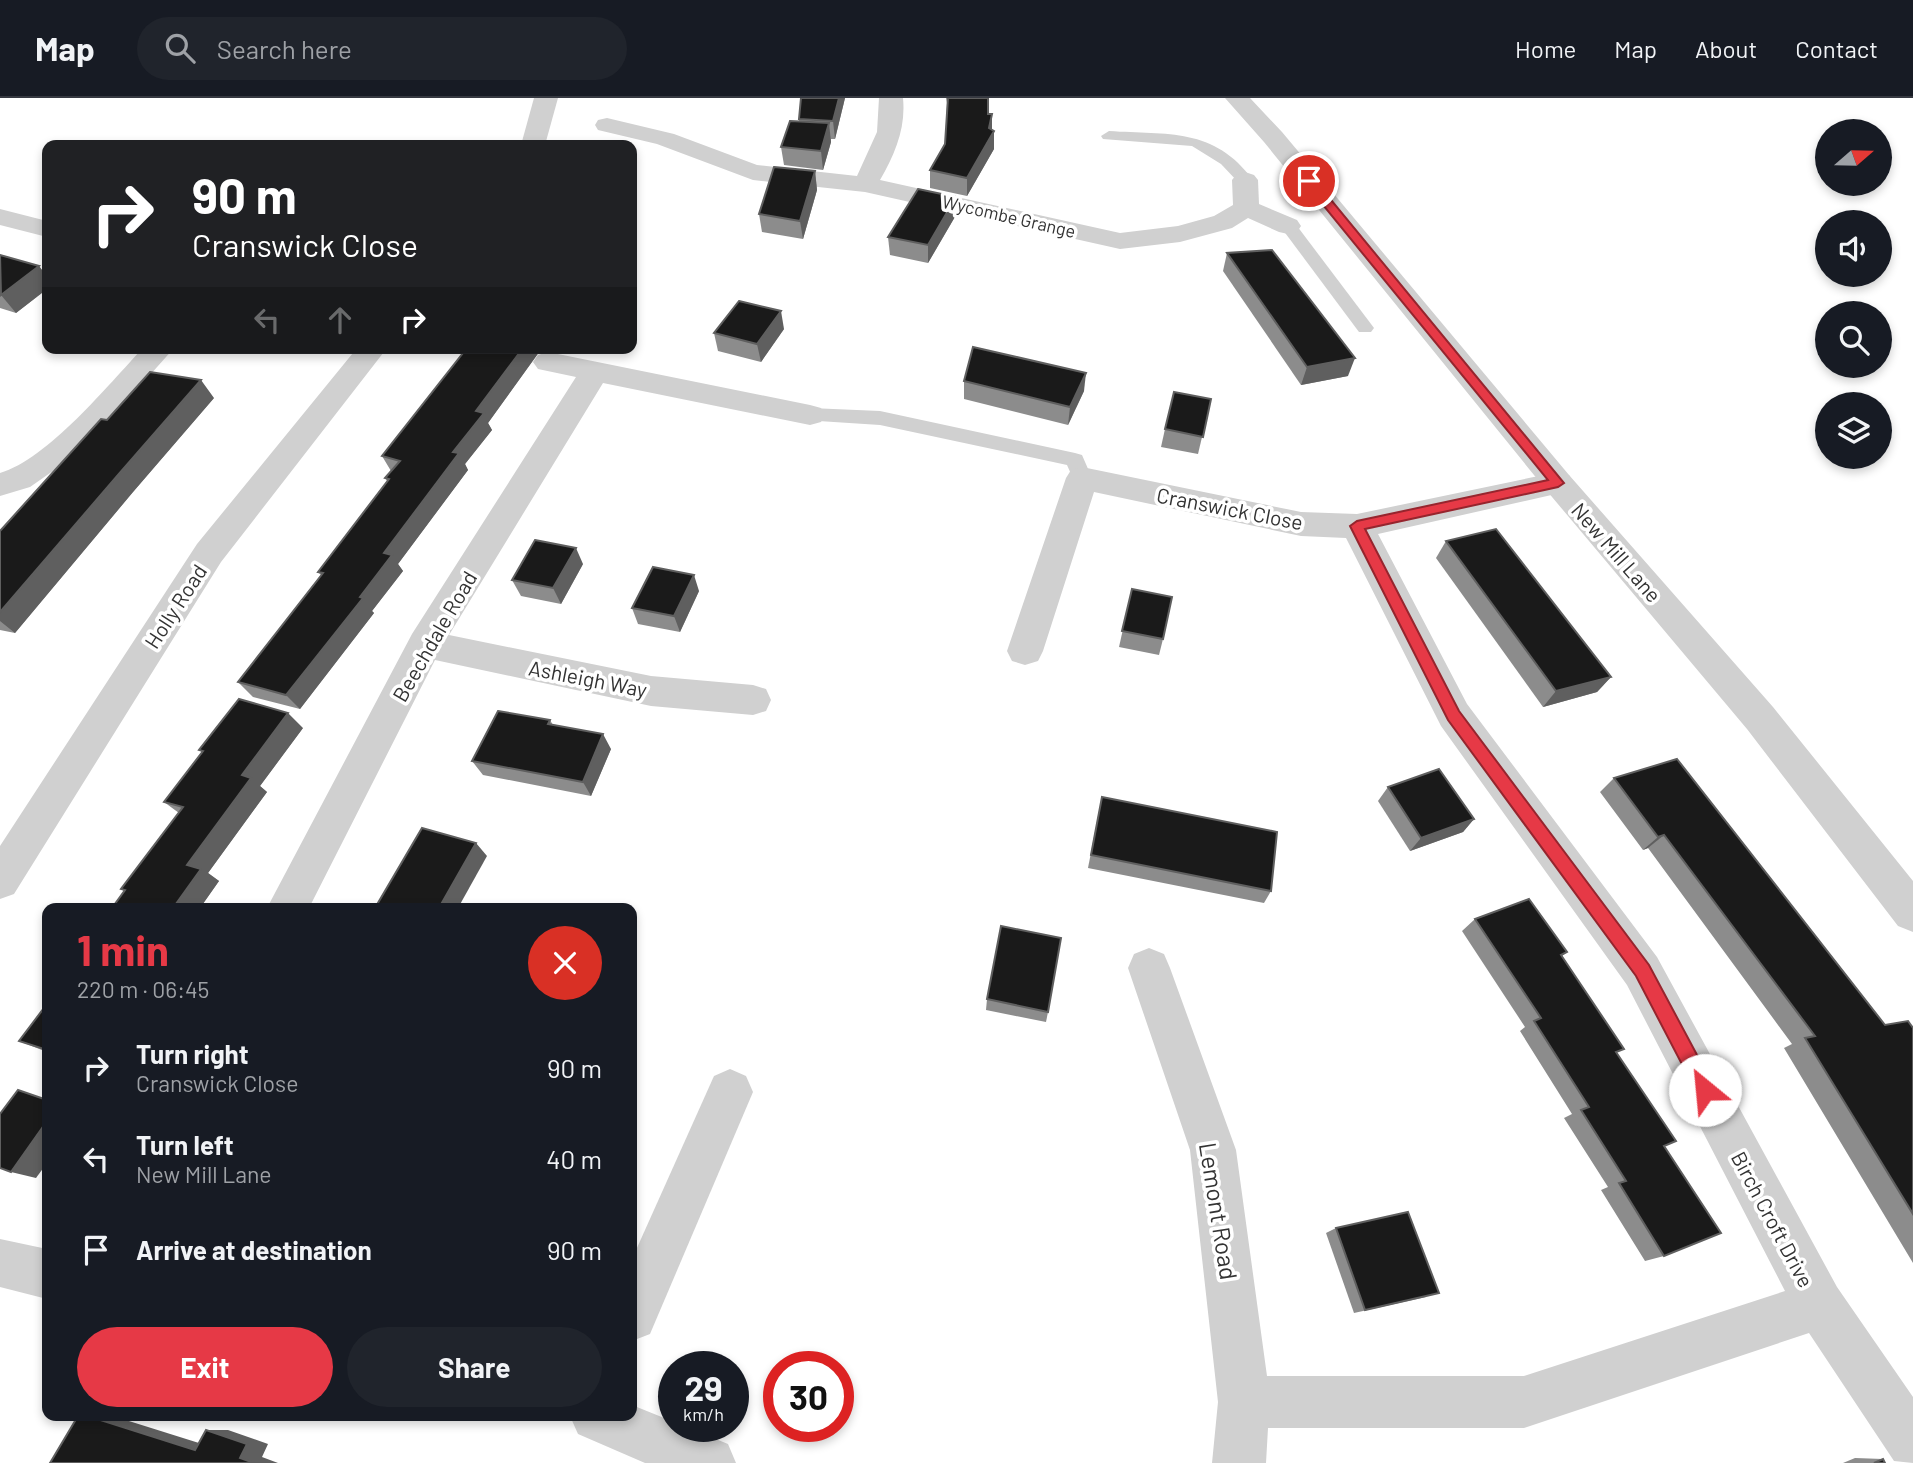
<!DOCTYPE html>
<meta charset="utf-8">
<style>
:root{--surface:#171b24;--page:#20242c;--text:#f1f3f6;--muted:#9ea1a6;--line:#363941;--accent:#e63946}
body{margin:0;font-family:Barlow,sans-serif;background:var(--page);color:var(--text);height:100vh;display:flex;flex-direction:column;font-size:26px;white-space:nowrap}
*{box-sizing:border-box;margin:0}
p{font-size:23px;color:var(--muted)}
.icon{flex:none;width:38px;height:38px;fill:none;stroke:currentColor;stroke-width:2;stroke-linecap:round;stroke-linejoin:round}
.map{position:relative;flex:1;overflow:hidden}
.side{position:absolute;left:42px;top:805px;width:595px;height:518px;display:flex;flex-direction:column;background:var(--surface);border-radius:14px;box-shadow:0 4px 10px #0003}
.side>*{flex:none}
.top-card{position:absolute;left:42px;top:42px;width:595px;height:214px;border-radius:14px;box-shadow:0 4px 10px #0003;background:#202124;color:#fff;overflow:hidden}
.needle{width:46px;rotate:70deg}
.tools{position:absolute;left:1815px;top:21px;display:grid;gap:14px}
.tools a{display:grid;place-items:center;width:77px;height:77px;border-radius:50%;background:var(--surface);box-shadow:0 4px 10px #0003;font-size:35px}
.speed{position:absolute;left:658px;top:1253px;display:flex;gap:14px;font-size:35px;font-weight:700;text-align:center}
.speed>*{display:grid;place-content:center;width:91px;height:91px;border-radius:50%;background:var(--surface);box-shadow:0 4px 10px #0003;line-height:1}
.speed small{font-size:18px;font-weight:400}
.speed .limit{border:10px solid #d22;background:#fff;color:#111}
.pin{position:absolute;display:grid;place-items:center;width:60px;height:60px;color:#fff;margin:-30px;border:4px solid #fff;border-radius:50%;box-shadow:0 2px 7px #0007}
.me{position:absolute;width:77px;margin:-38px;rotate:332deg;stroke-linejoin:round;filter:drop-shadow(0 0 5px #0008)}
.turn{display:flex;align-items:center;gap:24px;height:147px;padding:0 35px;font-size:32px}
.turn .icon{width:91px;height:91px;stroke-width:2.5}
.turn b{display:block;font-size:49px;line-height:60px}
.lanes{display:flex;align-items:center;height:66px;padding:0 35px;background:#0003;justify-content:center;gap:35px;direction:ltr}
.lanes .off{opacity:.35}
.round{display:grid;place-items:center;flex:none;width:74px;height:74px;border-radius:37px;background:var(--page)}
.head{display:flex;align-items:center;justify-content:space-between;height:119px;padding:0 35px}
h1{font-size:42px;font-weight:700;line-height:52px;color:var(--accent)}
.action{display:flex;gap:14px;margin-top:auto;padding:14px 35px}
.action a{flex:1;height:80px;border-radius:42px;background:var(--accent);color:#fff;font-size:28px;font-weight:700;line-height:80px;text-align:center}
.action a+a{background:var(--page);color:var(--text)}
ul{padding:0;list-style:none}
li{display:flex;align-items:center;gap:21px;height:91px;padding:0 35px}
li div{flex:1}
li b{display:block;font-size:26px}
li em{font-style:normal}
header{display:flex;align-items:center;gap:42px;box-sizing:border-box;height:98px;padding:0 35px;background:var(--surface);border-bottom:2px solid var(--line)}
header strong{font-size:33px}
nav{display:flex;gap:38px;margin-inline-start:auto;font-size:24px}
.search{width:490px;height:63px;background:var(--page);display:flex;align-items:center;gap:18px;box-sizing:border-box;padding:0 24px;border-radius:38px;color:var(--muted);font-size:26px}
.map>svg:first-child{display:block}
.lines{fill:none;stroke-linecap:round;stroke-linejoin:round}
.service{fill:#d0d0d0;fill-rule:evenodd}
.minor{fill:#d0d0d0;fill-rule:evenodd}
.tertiary{fill:#d0d0d0;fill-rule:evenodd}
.wall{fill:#8c8c8c}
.shaded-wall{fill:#5f5f5f}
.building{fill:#1a1a1a;stroke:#5f5f5f;stroke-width:2}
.route{fill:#e63946;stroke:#96252e;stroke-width:2}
.labels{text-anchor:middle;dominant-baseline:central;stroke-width:7;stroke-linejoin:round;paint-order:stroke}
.far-street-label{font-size:18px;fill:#333;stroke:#fff}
.street-label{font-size:21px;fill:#333;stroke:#fff}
.near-street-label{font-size:24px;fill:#333;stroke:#fff}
</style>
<header>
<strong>Map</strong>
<div class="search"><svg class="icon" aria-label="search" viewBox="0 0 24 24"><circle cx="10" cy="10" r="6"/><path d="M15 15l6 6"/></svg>Search here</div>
<nav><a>Home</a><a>Map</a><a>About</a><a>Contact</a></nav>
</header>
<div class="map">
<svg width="1913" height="1365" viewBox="0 0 1913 1365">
<rect width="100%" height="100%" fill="#fff"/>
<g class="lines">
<g class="service">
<path d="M 1109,33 C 1168,37 1214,29 1253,82 L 1251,85 L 1239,85 L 1221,66 L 1192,48 L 1103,41 L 1101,38 Z"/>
<path d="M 1288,123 L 1294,124 L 1371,226 L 1374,230 L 1371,234 L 1359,234 L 1280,128 Z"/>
<path d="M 810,310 L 880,313 L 1075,355 L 1082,357 L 1092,380 L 1089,385 L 1082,387 L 1075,385 L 1067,367 L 880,327 L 803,322 L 800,317 L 803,312 Z"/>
</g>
<g class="minor">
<path d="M 534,0 L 558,0 L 545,47 L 521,47 Z"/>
<path d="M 879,0 L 903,0 C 906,30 895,56 880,82 L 1120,135 L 1178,128 L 1214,118 L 1233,107 L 1232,82 L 1236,77 L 1245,74 L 1254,77 L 1258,82 L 1259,106 L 1297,122 L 1301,128 L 1297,134 L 1288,136 L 1279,134 L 1248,120 L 1232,130 L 1180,144 L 1120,151 L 865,94 L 753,82 L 657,46 L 598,32 L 595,27 L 598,22 L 607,20 L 674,36 L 757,67 L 857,78 L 877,34 Z"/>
<path d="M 0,111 L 47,123 L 47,139 L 0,127 Z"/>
<path d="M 143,250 L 174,250 L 117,314 L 73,359 L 30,389 L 0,398 L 0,375 C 48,361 108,287 143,250 Z"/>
<path d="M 357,250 L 387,250 L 221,464 L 14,796 L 0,801 L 0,748 L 197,446 Z"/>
<path d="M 548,254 L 810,307 L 821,310 L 825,317 L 821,324 L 810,327 L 603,285 L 449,537 L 651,578 L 753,587 L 766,591 L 771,602 L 766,613 L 753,617 L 651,608 L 435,562 L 309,810 L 267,810 L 412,536 L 576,279 L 538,271 L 533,264 L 538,257 Z"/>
<path d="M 1082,369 L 1301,414 L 1357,416 L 1558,374 L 1569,377 L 1574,385 L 1569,393 L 1378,436 L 1467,606 L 1657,859 L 1837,1189 L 1913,1299 L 1913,1365 L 1894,1363 L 1809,1235 L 1524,1330 L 1268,1330 L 1266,1365 L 1212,1365 L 1218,1304 L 1190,1052 L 1128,870 L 1134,856 L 1149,850 L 1164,856 L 1170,870 L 1236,1052 L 1267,1278 L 1524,1278 L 1785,1193 L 1627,887 L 1441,628 L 1346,440 L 1301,438 L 1094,394 L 1043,553 L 1038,563 L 1025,567 L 1012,563 L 1007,553 L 1066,380 L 1071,372 Z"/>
<path d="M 730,971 L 746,978 L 753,994 L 650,1236 L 632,1243 L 632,1161 L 714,978 Z"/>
<path d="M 0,1141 L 47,1151 L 47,1201 L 0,1189 Z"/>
<path d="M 632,1307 L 674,1324 L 674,1328 L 684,1328 L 728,1346 L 736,1365 L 645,1365 L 578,1336 L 570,1318 L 632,1318 Z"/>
</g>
<path class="tertiary" d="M 1225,0 L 1250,0 L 1282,34 L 1569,377 L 1773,609 L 1913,783 L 1913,834 L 1898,828 L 1747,631 L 1547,393 L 1264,44 Z"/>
</g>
<g class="wall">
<path d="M 801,0 L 845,0 L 835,41 L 831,41 L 831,44 L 823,72 L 784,67 L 781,49 L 799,24 Z"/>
<path d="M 946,0 L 988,0 L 988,16 L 992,32 L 994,51 L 967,98 L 930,90 L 930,72 L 945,46 L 947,5 Z"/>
<path d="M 815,73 L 817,92 L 803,141 L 762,134 L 759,116 Z"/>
<path d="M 956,117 L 928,165 L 890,157 L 888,139 Z"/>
<path d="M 1227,155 L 1348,278 L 1301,287 L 1223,173 Z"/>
<path d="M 0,157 L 39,168 L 47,179 L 47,191 L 16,215 L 0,210 Z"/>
<path d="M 784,231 L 761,264 L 718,253 L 714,235 Z"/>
<path d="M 462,250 L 542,250 L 488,325 L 492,332 L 465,366 L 468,372 L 398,466 L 403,473 L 372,513 L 374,515 L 300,611 L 253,599 L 238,584 L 321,477 L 318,474 L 387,383 L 385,380 L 391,373 L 382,358 L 464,254 Z"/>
<path d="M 964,283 L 1084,293 L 1068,327 L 964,301 Z"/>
<path d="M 214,300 L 133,394 L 15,535 L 0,532 L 0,433 L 107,322 Z"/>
<path d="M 1211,301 L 1198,356 L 1161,349 L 1165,331 Z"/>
<path d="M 1446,443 L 1611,579 L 1597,594 L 1543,609 L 1436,460 Z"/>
<path d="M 583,466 L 561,506 L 521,498 L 512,482 Z"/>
<path d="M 1132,491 L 1163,541 L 1159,557 L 1119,549 Z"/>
<path d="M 699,493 L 680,534 L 638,526 L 632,510 Z"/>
<path d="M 550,622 L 553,627 L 611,651 L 591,698 L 483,677 L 472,663 Z"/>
<path d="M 303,630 L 260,688 L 267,694 L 208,775 L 219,783 L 200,810 L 112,810 L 124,793 L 121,791 L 179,715 L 164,704 L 202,654 L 199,652 Z"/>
<path d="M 1614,680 L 1885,927 L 1913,930 L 1913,1165 L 1784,950 L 1792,946 L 1648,750 L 1643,752 L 1600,694 Z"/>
<path d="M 1388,689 L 1474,721 L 1463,734 L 1410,753 L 1378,703 Z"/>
<path d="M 1099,713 L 1271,793 L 1264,805 L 1088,770 Z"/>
<path d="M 1475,821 L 1567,854 L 1562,858 L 1617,955 L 1664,1048 L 1664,1158 L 1645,1163 L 1601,1092 L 1608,1089 L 1564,1020 L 1572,1016 L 1520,933 L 1525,929 L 1462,833 Z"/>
<path d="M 987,901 L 1048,914 L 1046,924 L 986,912 Z"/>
<path d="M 47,906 L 47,954 L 19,943 Z"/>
<path d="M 1336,1130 L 1426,1199 L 1354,1215 L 1326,1135 Z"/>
<path d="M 1855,1360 L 1883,1361 L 1885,1365 L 1843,1365 Z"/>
</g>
<g class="shaded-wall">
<path d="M 839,0 L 845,0 L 835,41 L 833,23 Z"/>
<path d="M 992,16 L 992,34 L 994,33 L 994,51 L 967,98 L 967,80 L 989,30 Z"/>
<path d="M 829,25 L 831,44 L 823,72 L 821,53 Z"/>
<path d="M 815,73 L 817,92 L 803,141 L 800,123 Z"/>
<path d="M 956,99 L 956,117 L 928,165 L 928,147 Z"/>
<path d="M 39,168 L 47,179 L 47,191 L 16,215 L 1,197 Z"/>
<path d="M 781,213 L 784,231 L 761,264 L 757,246 Z"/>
<path d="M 523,250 L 542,250 L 488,325 L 492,332 L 465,366 L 468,372 L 398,466 L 403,473 L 372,513 L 374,515 L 300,611 L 286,597 L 360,499 L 384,455 L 453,354 L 476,313 Z"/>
<path d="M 1355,260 L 1348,278 L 1301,287 L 1307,269 Z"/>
<path d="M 1086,275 L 1084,293 L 1068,327 L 1070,309 Z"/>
<path d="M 201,282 L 214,300 L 133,394 L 15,535 L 0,523 L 0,514 L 118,377 Z"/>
<path d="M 576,450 L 583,466 L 561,506 L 553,490 Z"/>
<path d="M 694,477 L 699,493 L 680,534 L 674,518 Z"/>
<path d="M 1611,579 L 1597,594 L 1543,609 L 1556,593 Z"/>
<path d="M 288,615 L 303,630 L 260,688 L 267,694 L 208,775 L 219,783 L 200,810 L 173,810 L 187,767 L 242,677 Z"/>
<path d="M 603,636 L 611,651 L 591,698 L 583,684 Z"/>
<path d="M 1474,721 L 1463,734 L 1410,753 L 1421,740 Z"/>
<path d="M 1664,737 L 1648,750 L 1643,752 L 1658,739 Z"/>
<path d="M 476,745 L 487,758 L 458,810 L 439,810 Z"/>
<path d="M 47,1023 L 47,1065 L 36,1080 L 11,1074 Z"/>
<path d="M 88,1318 L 113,1318 L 218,1351 L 195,1352 Z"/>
<path d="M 206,1332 L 228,1332 L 268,1346 L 262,1359 L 278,1365 L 254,1365 L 240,1360 Z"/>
</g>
<g class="building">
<path d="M 801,0 L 839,0 L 833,23 L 799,21 Z"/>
<path d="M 948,0 L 988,0 L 988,16 L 992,16 L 989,30 L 994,33 L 967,80 L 930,72 L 945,46 Z"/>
<path d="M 790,23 L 829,25 L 821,53 L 781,49 Z"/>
<path d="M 774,69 L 815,73 L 800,123 L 759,116 Z"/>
<path d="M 918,91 L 956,99 L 928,147 L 888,139 Z"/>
<path d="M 1272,152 L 1355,260 L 1307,269 L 1227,155 Z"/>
<path d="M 0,157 L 39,168 L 1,197 Z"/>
<path d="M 739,203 L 781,213 L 757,246 L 714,235 Z"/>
<path d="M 973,249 L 1086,275 L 1070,309 L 964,283 Z"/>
<path d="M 467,250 L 523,250 L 476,313 L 484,315 L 453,354 L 459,355 L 384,455 L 392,457 L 360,499 L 363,500 L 286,597 L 238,584 L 323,475 L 318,474 L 389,381 L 385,380 L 400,363 L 382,358 Z"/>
<path d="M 150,274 L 201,282 L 118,377 L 0,514 L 0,433 L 101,321 L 107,322 Z"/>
<path d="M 1174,294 L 1211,301 L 1203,339 L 1165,331 Z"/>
<path d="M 1496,431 L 1611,579 L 1556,593 L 1446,443 Z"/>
<path d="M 535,442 L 576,450 L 553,490 L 512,482 Z"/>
<path d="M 653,469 L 694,477 L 674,518 L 632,510 Z"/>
<path d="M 1132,491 L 1172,499 L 1163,541 L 1122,533 Z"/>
<path d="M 239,601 L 288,615 L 242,677 L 251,680 L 187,767 L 201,771 L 173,810 L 112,810 L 125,792 L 121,791 L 183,709 L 164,704 L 203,653 L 199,652 Z"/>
<path d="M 498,613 L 550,622 L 548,626 L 603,636 L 583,684 L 472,663 Z"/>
<path d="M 1677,661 L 1885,927 L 1908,923 L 1913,930 L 1913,1116 L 1805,940 L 1815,938 L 1664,737 L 1658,739 L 1614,680 Z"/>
<path d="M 1439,671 L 1474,721 L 1421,740 L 1388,689 Z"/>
<path d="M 1102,699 L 1277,734 L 1271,793 L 1091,757 Z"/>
<path d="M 422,730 L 476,745 L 439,810 L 375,810 Z"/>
<path d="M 1529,801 L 1567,854 L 1561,857 L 1624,951 L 1616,954 L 1676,1043 L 1664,1048 L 1721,1135 L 1664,1158 L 1619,1085 L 1626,1083 L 1581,1012 L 1589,1009 L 1534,923 L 1541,920 L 1475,821 Z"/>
<path d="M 1001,828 L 1061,840 L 1048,914 L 987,901 Z"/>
<path d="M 47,906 L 47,952 L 19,943 Z"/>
<path d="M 18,992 L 47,1002 L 47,1023 L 11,1074 L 0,1070 L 0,1016 Z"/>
<path d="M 1408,1114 L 1439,1195 L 1365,1212 L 1336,1130 Z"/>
<path d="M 78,1318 L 88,1318 L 195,1352 L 206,1332 L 247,1346 L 240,1360 L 254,1365 L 50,1365 Z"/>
<path d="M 1883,1361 L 1885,1365 L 1874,1365 Z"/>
</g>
<path class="route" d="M 1305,80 L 1313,80 L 1564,385 L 1558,389 L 1365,431 L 1459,613 L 1649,867 L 1712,985 L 1715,992 L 1712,999 L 1705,1001 L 1699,999 L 1636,878 L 1448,622 L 1350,428 L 1357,423 L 1548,382 L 1305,85 Z"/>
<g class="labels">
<g class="far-street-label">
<text transform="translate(1009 118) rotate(13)">Wycombe Grange</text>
</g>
<g class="street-label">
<text transform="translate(1230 410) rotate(11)">Cranswick Close</text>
<text transform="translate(1617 454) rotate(49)">New Mill Lane</text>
<text transform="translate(175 508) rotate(-57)">Holly Road</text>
<text transform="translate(434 538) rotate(-60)">Beechdale Road</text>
<text transform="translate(588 580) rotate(11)">Ashleigh Way</text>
<text transform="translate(1773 1121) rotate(62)">Birch Croft Drive</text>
</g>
<g class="near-street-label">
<text transform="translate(1219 1113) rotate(81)">Lemont Road</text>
</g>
</g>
</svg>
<div class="tools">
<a><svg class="needle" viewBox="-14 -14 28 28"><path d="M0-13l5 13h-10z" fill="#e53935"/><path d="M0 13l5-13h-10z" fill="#9ea1a6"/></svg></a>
<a><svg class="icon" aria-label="sound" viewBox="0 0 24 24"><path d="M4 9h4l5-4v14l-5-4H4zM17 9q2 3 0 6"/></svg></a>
<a><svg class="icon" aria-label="search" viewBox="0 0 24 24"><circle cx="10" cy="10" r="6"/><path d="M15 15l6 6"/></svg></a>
<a><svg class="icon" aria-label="layers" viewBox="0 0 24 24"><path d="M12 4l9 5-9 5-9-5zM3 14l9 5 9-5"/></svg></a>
</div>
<div class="speed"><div>29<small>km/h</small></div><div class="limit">30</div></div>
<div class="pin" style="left:1309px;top:83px;background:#d93025"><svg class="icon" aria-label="arrive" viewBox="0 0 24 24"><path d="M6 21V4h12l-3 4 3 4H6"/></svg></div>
<svg class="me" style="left:1705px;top:992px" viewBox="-20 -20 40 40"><circle r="19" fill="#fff"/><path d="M0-13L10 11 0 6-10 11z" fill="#e63946"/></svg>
<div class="top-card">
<div class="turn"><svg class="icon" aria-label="right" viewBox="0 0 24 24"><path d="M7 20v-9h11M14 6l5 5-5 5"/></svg><div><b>90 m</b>Cranswick Close</div></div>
<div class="lanes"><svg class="icon off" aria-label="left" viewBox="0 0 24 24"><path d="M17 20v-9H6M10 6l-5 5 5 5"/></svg><svg class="icon off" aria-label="ahead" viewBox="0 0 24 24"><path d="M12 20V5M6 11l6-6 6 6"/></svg><svg class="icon" aria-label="right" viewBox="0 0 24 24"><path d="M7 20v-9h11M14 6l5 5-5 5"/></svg></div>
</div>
<section class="side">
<div class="head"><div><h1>1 min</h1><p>220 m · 06:45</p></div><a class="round" style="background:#d93025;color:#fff"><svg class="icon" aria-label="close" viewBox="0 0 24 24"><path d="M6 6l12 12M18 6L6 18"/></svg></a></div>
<ul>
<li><svg class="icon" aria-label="right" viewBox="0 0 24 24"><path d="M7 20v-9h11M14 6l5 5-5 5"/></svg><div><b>Turn right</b><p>Cranswick Close</p></div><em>90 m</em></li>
<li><svg class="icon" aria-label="left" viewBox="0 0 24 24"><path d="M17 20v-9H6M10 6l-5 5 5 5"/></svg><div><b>Turn left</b><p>New Mill Lane</p></div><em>40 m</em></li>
<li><svg class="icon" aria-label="arrive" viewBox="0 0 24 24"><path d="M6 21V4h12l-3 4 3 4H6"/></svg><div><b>Arrive at destination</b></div><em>90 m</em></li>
</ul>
<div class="action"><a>Exit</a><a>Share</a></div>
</section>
</div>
